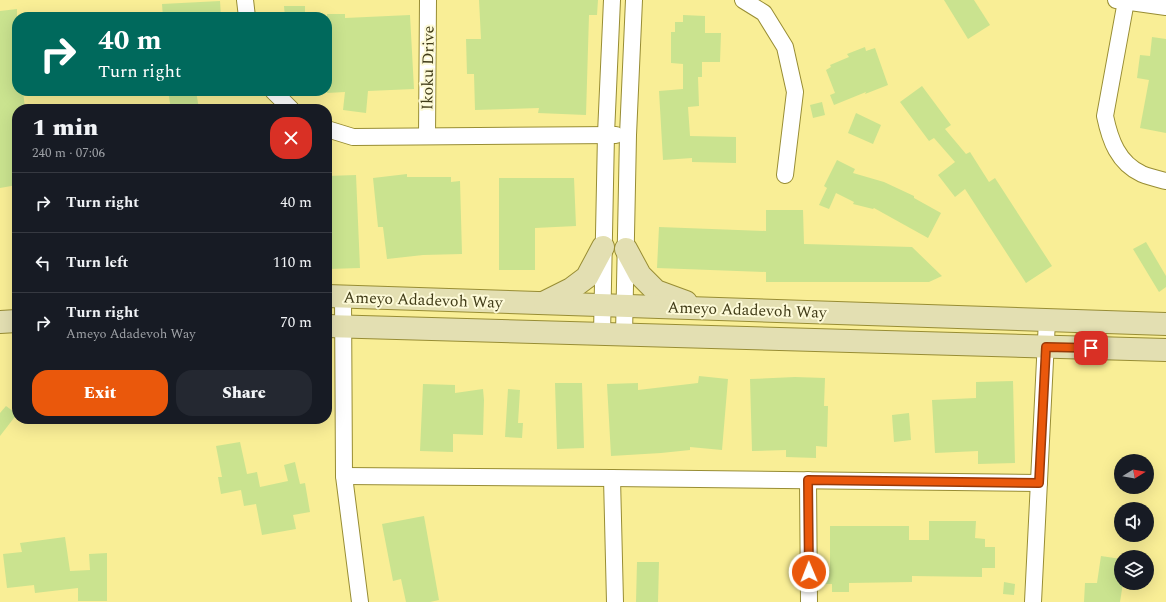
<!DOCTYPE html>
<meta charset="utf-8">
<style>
:root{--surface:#171b24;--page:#242831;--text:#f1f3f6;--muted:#9ea1a6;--line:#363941;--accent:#ea580c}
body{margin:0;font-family:Spectral,serif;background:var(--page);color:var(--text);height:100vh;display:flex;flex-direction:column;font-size:15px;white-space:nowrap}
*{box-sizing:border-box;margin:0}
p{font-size:13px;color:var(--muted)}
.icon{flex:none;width:22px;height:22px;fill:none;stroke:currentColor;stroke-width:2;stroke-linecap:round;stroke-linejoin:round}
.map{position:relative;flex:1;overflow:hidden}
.side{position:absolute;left:12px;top:104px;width:320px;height:320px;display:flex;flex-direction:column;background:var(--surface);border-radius:16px;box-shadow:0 4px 16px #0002}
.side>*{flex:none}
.top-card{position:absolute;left:12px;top:12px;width:320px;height:84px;border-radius:16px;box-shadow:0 4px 16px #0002;background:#00695c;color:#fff;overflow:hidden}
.needle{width:26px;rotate:79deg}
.fabs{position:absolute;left:1114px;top:454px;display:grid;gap:8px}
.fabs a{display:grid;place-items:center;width:40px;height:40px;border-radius:50%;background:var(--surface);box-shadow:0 4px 16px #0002;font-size:20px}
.pin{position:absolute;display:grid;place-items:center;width:34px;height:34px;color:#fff;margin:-17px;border-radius:8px;box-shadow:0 2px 6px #0006}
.me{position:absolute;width:44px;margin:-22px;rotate:359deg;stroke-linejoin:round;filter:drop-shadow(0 0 3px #0008)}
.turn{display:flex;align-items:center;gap:14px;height:84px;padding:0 20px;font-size:18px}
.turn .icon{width:52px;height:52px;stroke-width:2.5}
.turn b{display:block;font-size:28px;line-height:34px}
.round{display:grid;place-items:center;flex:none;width:42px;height:42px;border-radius:16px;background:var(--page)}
.overview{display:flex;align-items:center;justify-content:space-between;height:68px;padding:0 20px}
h1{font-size:24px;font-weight:800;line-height:30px}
.action{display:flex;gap:8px;margin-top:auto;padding:8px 20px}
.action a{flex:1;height:46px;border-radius:16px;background:var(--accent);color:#fff;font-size:16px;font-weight:800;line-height:46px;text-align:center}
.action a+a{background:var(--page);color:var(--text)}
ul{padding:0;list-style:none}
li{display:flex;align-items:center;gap:12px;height:60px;padding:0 20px;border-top:1px solid var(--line)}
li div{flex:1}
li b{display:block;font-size:15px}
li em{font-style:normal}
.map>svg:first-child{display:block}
.building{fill:#cae38f}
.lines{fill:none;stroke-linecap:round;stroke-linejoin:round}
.street-casing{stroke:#988d34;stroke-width:18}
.secondary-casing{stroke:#988d34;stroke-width:24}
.street{stroke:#fff;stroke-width:16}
.secondary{stroke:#e3dfb2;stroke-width:22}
.route-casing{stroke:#983908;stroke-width:10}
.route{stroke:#ea580c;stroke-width:7}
.labels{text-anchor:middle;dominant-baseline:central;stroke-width:4;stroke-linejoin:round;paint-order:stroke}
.street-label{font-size:16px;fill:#403b17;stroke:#fdfad8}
</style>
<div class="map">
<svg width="1166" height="602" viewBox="0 0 1166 602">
<rect width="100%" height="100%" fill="#f9ee96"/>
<g class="building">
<path d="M 479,0 L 598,0 L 597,15 L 589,15 L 586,115 L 538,113 L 539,108 L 475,110 L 474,74 L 467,74 L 466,39 L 481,39 Z"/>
<path d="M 944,0 L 974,0 L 990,25 L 968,39 Z"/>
<path d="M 220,1 L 221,17 L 163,17 L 162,4 Z"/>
<path d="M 284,6 L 305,6 L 305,17 L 285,17 Z"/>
<path d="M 17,9 L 17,91 L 23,91 L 25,109 L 17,109 L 17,185 L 0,188 L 0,11 Z"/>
<path d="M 327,14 L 345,14 L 345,18 L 410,15 L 414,89 L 368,91 L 366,113 L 343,110 L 345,92 L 327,93 Z"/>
<path d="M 683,15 L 705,16 L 705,33 L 721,33 L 720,62 L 702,62 L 702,77 L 698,77 L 699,106 L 688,107 L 690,136 L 736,137 L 736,163 L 692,162 L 692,158 L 663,160 L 659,91 L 683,89 L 683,64 L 671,63 L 671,32 L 675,32 L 675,22 L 683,22 Z"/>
<path d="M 1152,37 L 1166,39 L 1166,133 L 1140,128 L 1149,80 L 1137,78 L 1140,55 L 1150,56 Z"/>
<path d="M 865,47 L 866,51 L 875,48 L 888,85 L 865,94 L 866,92 L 834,105 L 830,95 L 835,93 L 826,70 L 831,67 L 830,65 L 849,57 L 847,54 Z"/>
<path d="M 922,86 L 951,125 L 945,129 L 966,154 L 970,152 L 989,182 L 995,178 L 1052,266 L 1026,283 L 965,189 L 955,197 L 938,175 L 955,162 L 934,138 L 929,141 L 900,102 Z"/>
<path d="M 168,91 L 196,91 L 199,109 L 171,109 Z"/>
<path d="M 822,102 L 825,115 L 813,118 L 810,105 Z"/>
<path d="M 856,113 L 881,125 L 873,144 L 848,133 Z"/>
<path d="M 837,160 L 855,169 L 853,173 L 884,182 L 914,196 L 914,198 L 941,213 L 928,238 L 874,208 L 873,209 L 853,204 L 854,202 L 836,193 L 829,209 L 819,205 L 827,188 L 824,186 Z"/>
<path d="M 407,174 L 407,177 L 451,177 L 451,182 L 460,181 L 462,254 L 423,255 L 387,259 L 383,227 L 378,227 L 373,178 Z"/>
<path d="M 356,175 L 360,268 L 328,269 L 327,176 Z"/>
<path d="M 499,178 L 574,178 L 576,226 L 535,228 L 535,270 L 499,270 Z"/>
<path d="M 766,210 L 803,210 L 804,244 L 912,247 L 942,276 L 929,282 L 766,282 L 766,272 L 657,268 L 659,227 L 766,231 Z"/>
<path d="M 1146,242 L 1166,276 L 1166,287 L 1159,292 L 1133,249 Z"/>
<path d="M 699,376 L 728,379 L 722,450 L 690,447 L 690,450 L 661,453 L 611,456 L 607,384 L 638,383 L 638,390 L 698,383 Z"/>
<path d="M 795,377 L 825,378 L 824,406 L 828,406 L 827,447 L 816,446 L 816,458 L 786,457 L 786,450 L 752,451 L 750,379 Z"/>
<path d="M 1013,381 L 1015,463 L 978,464 L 978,451 L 935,453 L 932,400 L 976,398 L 976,382 Z"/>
<path d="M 555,383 L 582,383 L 584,448 L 557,449 Z"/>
<path d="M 423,384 L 455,385 L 455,393 L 483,389 L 484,400 L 483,435 L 453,434 L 453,452 L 420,451 Z"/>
<path d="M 508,389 L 520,390 L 518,423 L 523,423 L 522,438 L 505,437 Z"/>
<path d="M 6,406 L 17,414 L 0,436 L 0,413 Z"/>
<path d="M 909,413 L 911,440 L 894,442 L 892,415 Z"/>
<path d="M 240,442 L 247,474 L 257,472 L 260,487 L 288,481 L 284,465 L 295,462 L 300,484 L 305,483 L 310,512 L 293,515 L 296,529 L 262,535 L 256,504 L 244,506 L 241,490 L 221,494 L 218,477 L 222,477 L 216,446 Z"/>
<path d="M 424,516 L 439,600 L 430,602 L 406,602 L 401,579 L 393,581 L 382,524 Z"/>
<path d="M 929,521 L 976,521 L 975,538 L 985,539 L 985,547 L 995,547 L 995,568 L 982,568 L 982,577 L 912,576 L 912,582 L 849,583 L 849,592 L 832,592 L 832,584 L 818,584 L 818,570 L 830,570 L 830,526 L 909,526 L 909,540 L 929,540 Z"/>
<path d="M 65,537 L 70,571 L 90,570 L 89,554 L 107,553 L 107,601 L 78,601 L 78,588 L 35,593 L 34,585 L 7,588 L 3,554 L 22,552 L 20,543 Z"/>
<path d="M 1101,556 L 1121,559 L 1121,583 L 1123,583 L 1120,602 L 1084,602 L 1085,583 L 1097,583 Z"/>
<path d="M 637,562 L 659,562 L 658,602 L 636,602 Z"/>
<path d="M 1004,582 L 1015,584 L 1014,595 L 1003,594 Z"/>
</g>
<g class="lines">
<defs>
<g id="street">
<path d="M 245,0 L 247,17"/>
<path d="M 743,0 L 764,13 L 785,47 L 795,92 L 785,175"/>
<path d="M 1116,0 L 1166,7"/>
<path d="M 1126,1 L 1105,116 C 1110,140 1118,163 1142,174 C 1149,177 1158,179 1166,181"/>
<path d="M 273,91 L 291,109"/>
<path d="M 327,129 L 353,137 L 616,135"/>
<path d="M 427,136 L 428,0"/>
<path d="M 343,297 L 344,476 L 360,602"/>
<path d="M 602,334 L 606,134 L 612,0"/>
<path d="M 624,335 L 628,135 L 634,0"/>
<path d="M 344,476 L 612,478 L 1039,483"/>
<path d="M 612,478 L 615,602"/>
<path d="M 808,480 L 809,602"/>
<path d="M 1033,602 L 1047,320"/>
</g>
<g id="secondary">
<path d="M 626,249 L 640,275 L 656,291 L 686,302"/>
<path d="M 327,296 L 1166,324"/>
<path d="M 545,302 L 571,289 L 587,277 L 603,247"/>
<path d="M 0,322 L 17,321"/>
<path d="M 327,326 L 1166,350"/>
</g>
</defs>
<use href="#street" class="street-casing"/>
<use href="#secondary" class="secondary-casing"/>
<use href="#street" class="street"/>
<use href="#secondary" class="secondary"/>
</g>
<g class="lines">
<defs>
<path id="route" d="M 809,572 L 808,480 L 1039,483 L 1046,347 L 1091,348"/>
</defs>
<use href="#route" class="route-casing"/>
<use href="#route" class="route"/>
</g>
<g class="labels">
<g class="street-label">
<text transform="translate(428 68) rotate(-89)">Ikoku Drive</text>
<text transform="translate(423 300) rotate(2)">Ameyo Adadevoh Way</text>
<text transform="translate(747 310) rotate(2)">Ameyo Adadevoh Way</text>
</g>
</g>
</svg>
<div class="fabs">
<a><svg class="needle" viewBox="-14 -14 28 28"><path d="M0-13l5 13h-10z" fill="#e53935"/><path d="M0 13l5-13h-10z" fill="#9ea1a6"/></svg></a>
<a><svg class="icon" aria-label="sound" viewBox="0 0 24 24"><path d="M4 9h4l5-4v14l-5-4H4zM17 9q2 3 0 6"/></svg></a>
<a><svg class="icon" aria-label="layers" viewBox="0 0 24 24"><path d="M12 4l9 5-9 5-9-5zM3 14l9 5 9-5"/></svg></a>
</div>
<div class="pin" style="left:1091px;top:348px;background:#d93025"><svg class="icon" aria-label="arrive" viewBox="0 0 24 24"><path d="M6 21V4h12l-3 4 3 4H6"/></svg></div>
<svg class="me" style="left:809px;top:572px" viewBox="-20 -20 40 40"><circle r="17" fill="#ea580c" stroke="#fff" stroke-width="3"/><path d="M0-11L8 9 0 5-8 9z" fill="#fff"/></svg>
<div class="top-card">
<div class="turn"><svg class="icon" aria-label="right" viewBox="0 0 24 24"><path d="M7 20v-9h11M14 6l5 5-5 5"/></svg><div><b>40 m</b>Turn right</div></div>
</div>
<section class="side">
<div class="overview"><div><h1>1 min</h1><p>240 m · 07:06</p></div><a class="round" style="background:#d93025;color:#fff"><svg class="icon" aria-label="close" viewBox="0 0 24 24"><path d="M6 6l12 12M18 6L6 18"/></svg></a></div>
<ul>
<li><svg class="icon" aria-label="right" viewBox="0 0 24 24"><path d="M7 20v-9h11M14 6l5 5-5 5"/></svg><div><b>Turn right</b></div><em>40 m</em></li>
<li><svg class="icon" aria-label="left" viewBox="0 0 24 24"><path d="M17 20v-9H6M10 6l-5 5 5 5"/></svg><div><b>Turn left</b></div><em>110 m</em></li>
<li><svg class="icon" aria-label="right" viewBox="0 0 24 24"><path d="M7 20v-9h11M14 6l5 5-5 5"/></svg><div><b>Turn right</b><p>Ameyo Adadevoh Way</p></div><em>70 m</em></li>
</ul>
<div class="action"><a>Exit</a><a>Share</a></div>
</section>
</div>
